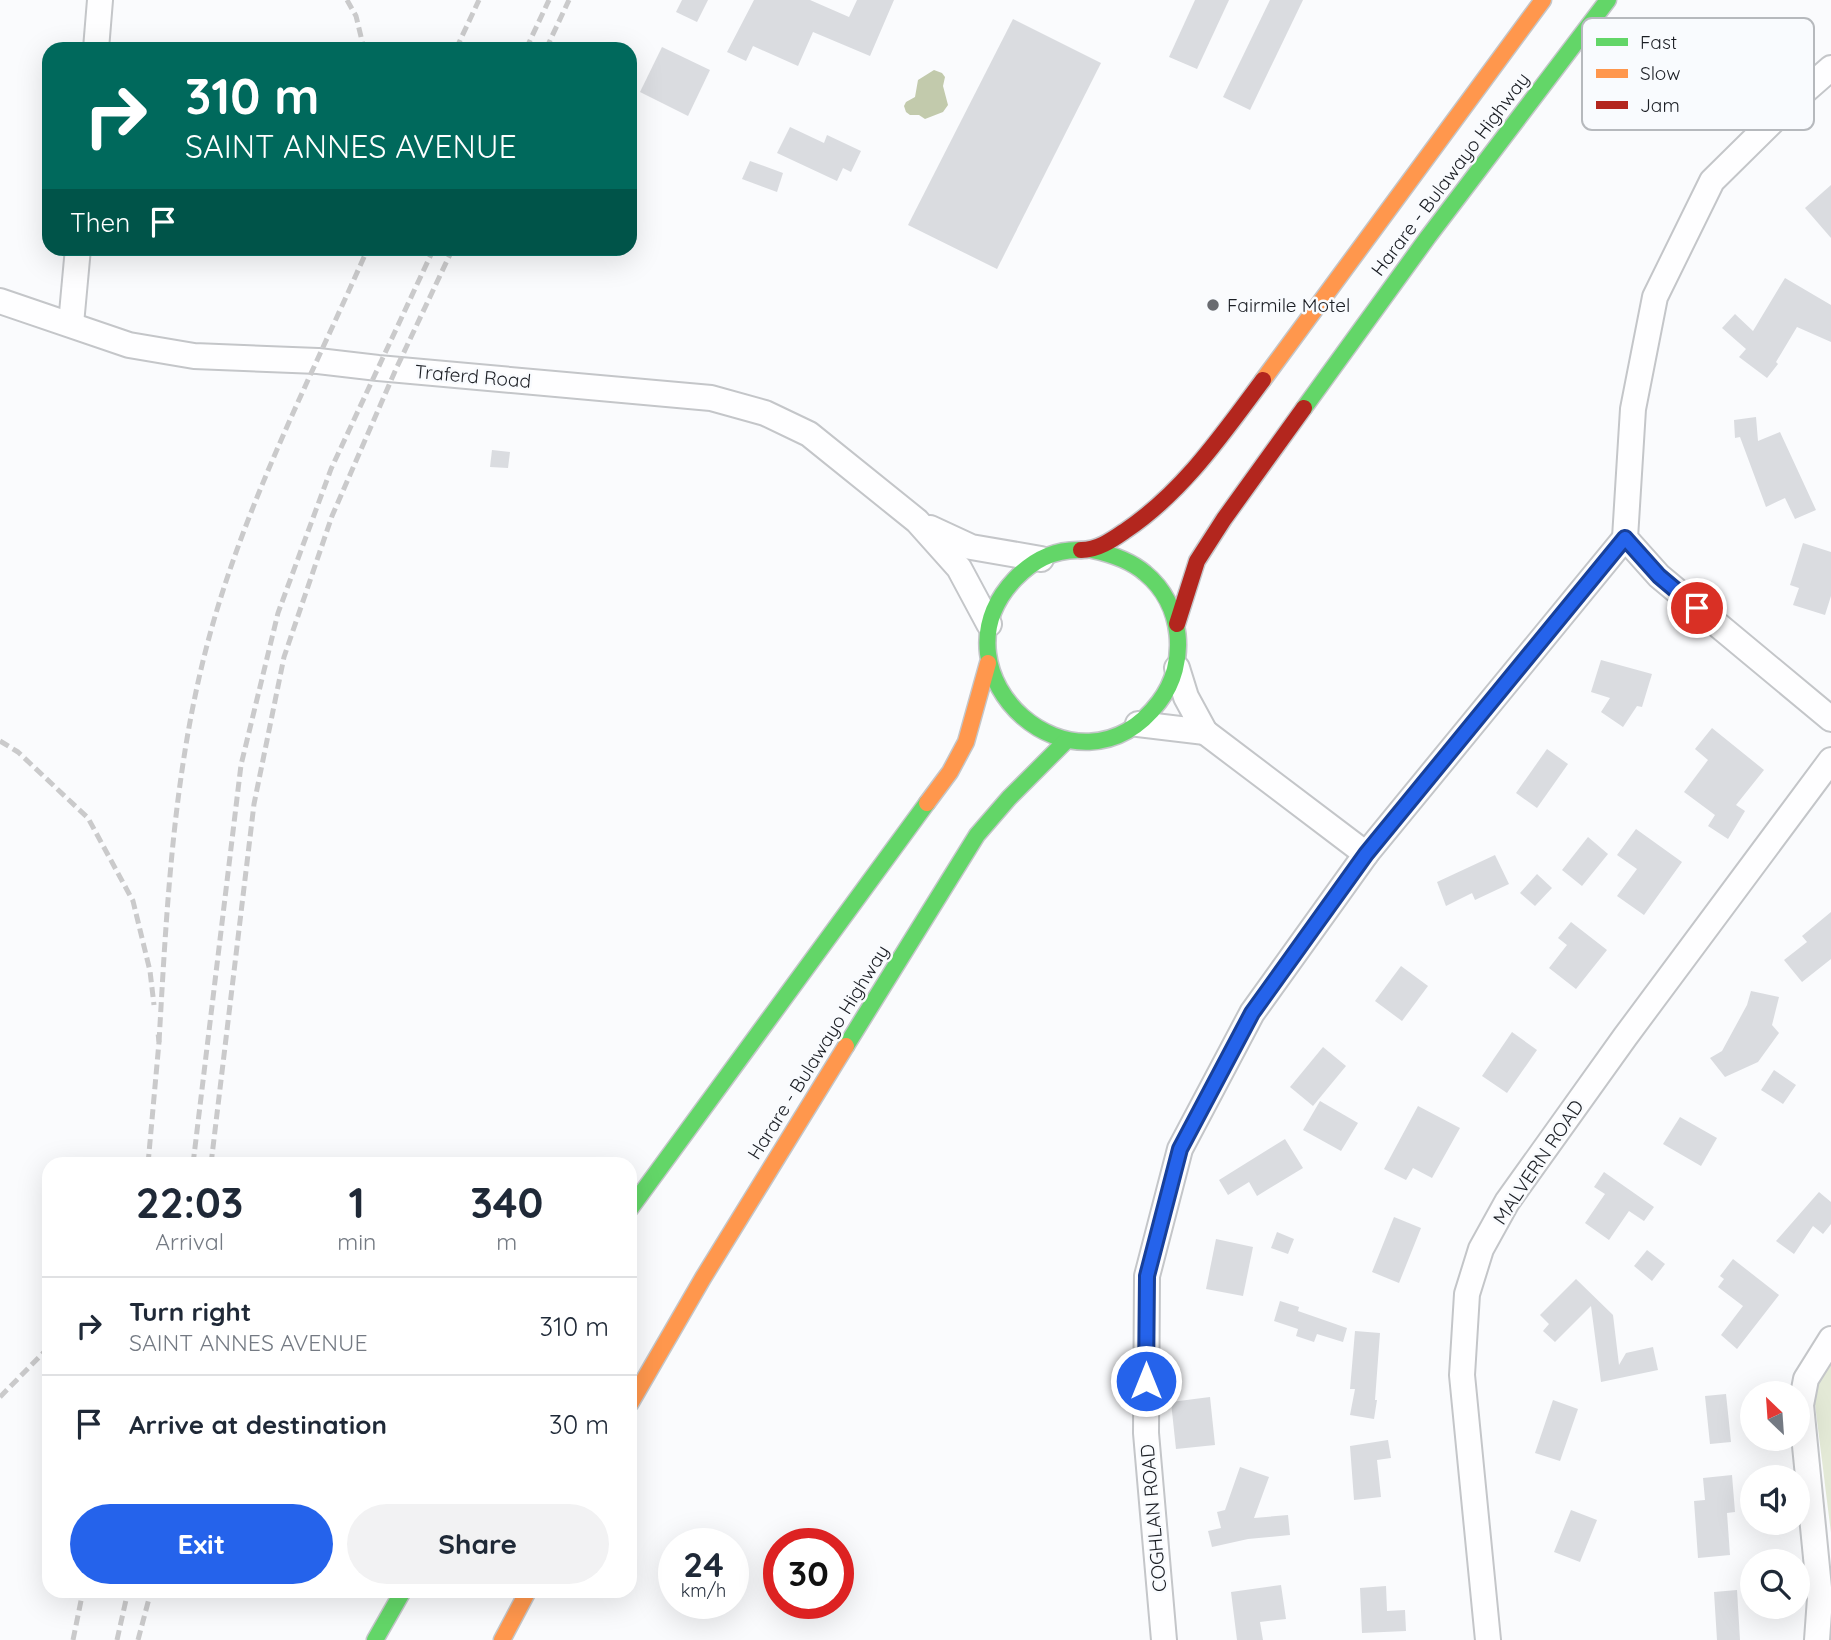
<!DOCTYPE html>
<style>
:root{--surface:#fff;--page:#f2f2f3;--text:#1f2937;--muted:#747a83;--line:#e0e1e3;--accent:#2563eb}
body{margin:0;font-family:Quicksand,sans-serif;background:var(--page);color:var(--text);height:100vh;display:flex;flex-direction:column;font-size:26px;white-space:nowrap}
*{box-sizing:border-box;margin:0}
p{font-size:23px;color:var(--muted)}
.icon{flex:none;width:38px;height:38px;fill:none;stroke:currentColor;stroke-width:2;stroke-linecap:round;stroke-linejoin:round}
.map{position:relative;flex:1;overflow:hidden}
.panel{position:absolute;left:42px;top:1157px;width:595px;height:441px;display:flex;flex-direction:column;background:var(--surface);border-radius:21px;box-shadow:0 7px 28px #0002}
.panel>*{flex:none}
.guide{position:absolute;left:42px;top:42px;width:595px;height:214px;border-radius:21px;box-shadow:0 7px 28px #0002;background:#00695c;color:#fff;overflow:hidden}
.needle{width:46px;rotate:335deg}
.tools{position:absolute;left:1740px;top:1381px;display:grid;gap:14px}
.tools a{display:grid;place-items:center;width:70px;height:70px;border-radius:50%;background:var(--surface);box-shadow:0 7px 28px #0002;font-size:35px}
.speed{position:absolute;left:658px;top:1528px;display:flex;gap:14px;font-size:35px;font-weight:700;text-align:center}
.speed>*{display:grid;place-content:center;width:91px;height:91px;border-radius:50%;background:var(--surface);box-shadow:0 7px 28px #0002;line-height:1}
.speed small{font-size:18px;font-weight:400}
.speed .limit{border:10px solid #d22;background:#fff;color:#111}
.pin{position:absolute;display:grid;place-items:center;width:60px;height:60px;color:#fff;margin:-30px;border:4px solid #fff;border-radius:50%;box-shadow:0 2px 7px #0007}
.me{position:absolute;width:77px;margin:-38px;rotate:0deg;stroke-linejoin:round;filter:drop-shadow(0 0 5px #0008)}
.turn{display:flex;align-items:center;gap:24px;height:147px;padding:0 28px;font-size:32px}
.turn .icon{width:91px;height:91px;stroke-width:2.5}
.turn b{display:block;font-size:49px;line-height:60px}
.then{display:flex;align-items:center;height:66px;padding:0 28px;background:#0003;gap:14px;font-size:26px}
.eta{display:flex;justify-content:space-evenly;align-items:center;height:119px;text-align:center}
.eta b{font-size:42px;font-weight:700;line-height:49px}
.primary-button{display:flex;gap:14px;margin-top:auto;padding:14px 28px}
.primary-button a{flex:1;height:80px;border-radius:42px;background:var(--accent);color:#fff;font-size:28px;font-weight:700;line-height:80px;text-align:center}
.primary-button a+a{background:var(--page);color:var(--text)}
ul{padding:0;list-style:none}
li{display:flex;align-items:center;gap:21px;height:98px;padding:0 28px;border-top:2px solid var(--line)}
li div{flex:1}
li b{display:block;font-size:26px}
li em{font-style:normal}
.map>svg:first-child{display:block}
.green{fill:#e3e9d6}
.water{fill:#c2caac}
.building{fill:#dadce0}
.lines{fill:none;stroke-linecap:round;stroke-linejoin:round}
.street-casing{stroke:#c4c6c9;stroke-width:28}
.fast-casing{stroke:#c4c6c9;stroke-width:19}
.slow-casing{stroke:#c4c6c9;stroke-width:19}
.jam-casing{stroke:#c4c6c9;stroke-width:19}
.street{stroke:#fefeff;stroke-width:24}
.fast{stroke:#63d668;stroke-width:16}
.slow{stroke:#ff974d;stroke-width:16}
.jam{stroke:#b3261e;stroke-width:16}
.rail{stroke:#cacacb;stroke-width:5;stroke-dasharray:10 5;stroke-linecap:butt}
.route-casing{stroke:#184099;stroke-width:18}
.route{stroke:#2563eb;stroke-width:12}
.poi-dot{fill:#696b70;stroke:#f9fbfe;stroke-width:2.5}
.labels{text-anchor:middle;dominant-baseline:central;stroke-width:5;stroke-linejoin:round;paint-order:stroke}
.street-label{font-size:19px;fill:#1b1e24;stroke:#f9fbfe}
.poi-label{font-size:19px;fill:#1b1e24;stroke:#f9fbfe;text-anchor:start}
.key{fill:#f9fbfe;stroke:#b6b9bd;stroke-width:2}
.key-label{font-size:19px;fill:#1b1e24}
</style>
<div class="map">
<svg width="1831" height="1640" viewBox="0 0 1831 1640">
<rect width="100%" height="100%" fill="#fafbfd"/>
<path class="green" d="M 1831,1334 L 1831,1533 L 1809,1356 Z"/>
<path class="water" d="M 934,70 L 942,73 L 945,77 L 943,86 L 948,105 L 943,112 L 925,119 L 919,115 L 910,115 L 906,112 L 904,106 L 906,102 L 915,97 L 918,80 Z"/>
<g class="building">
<path d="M 682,0 L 708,0 L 697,22 L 676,12 Z"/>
<path d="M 754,0 L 810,0 L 849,17 L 857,0 L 894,0 L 870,56 L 813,32 L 798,66 L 753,46 L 746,61 L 727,52 Z"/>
<path d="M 1195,0 L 1229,0 L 1197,69 L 1169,57 Z"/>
<path d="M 1270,0 L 1303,0 L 1250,110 L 1223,97 Z"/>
<path d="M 1013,19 L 1101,63 L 997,269 L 908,225 Z"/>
<path d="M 662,47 L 710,70 L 688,116 L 640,92 Z"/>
<path d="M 790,127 L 824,143 L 827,135 L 861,151 L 851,172 L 843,168 L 837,181 L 777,153 Z"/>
<path d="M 750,161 L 783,173 L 777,192 L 742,179 Z"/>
<path d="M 1831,185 L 1831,238 L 1805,208 Z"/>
<path d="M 1785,278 L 1831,305 L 1831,342 L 1797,327 L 1776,362 L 1778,364 L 1767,378 L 1739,357 L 1746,349 L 1722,328 L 1735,314 L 1753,331 Z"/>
<path d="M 1756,417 L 1758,441 L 1780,432 L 1816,510 L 1795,519 L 1785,498 L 1766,507 L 1740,437 L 1735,438 L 1734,420 Z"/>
<path d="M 492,450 L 510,452 L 508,468 L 490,467 Z"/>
<path d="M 1803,543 L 1831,552 L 1831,596 L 1825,615 L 1793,605 L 1799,588 L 1790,585 Z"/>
<path d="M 1601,660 L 1652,674 L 1642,707 L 1637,706 L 1623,727 L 1601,712 L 1610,698 L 1591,692 Z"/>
<path d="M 1712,728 L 1764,770 L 1736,805 L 1745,811 L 1728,839 L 1708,826 L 1715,815 L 1684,792 L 1708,760 L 1695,749 Z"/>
<path d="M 1547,749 L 1568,764 L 1537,808 L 1516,793 Z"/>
<path d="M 1636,829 L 1682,862 L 1644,915 L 1617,896 L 1637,869 L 1617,855 Z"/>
<path d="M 1588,837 L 1608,854 L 1582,886 L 1562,870 Z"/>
<path d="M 1495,855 L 1509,884 L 1475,900 L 1472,893 L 1446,906 L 1437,882 Z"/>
<path d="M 1537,874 L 1552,888 L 1535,906 L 1520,893 Z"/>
<path d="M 1831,912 L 1831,959 L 1802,982 L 1784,960 L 1807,942 L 1802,936 Z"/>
<path d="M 1571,922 L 1607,950 L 1576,989 L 1549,968 L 1567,945 L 1558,938 Z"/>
<path d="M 1401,966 L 1428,986 L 1402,1021 L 1375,1001 Z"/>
<path d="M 1751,991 L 1779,997 L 1772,1025 L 1779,1033 L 1758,1062 L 1725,1077 L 1710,1058 L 1722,1051 L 1747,1005 Z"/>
<path d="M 1512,1032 L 1537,1050 L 1507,1093 L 1482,1076 Z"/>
<path d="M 1323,1047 L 1346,1066 L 1313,1106 L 1290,1087 Z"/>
<path d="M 1774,1070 L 1796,1085 L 1783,1104 L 1761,1090 Z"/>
<path d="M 1320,1101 L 1358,1123 L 1341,1151 L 1303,1130 Z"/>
<path d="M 1418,1106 L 1460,1128 L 1432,1178 L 1413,1168 L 1406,1180 L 1384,1169 Z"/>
<path d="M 1680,1117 L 1717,1138 L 1701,1166 L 1663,1144 Z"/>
<path d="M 1285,1139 L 1303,1168 L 1257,1196 L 1249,1182 L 1228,1195 L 1219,1180 Z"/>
<path d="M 1604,1172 L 1654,1207 L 1644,1221 L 1629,1211 L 1609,1240 L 1585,1223 L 1605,1194 L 1594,1187 Z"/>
<path d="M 1819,1192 L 1831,1202 L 1831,1224 L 1823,1234 L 1813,1226 L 1794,1254 L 1776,1241 Z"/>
<path d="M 1394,1217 L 1421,1228 L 1399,1283 L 1372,1272 Z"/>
<path d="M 1277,1232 L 1294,1239 L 1288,1254 L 1271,1248 Z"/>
<path d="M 1216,1239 L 1253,1247 L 1243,1296 L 1206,1289 Z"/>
<path d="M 1647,1250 L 1665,1264 L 1652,1281 L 1634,1266 Z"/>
<path d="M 1733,1259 L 1779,1295 L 1737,1349 L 1721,1335 L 1743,1306 L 1718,1287 L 1724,1279 L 1720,1276 Z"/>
<path d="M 1576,1279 L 1613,1315 L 1619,1365 L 1626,1353 L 1653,1347 L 1658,1370 L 1601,1382 L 1591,1306 L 1555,1342 L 1543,1331 L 1549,1324 L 1540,1315 Z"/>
<path d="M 1280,1301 L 1299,1307 L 1298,1311 L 1347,1328 L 1343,1342 L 1317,1334 L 1314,1342 L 1296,1336 L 1298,1329 L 1274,1321 Z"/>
<path d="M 1355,1331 L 1380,1333 L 1375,1400 L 1377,1400 L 1374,1419 L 1350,1415 L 1355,1389 L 1350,1389 Z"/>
<path d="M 1726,1394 L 1731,1442 L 1710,1444 L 1705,1396 Z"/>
<path d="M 1210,1397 L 1215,1445 L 1176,1449 L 1171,1402 Z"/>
<path d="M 1553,1400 L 1578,1409 L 1560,1461 L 1535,1453 Z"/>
<path d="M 1388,1440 L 1391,1458 L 1377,1460 L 1381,1497 L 1354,1500 L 1350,1446 Z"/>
<path d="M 1240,1467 L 1269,1477 L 1254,1518 L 1288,1515 L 1290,1535 L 1248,1539 L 1212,1547 L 1208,1531 L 1221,1528 L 1217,1512 L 1225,1510 Z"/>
<path d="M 1732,1475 L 1735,1512 L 1727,1513 L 1730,1555 L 1698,1558 L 1694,1501 L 1705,1500 L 1703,1478 Z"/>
<path d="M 1571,1510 L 1597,1520 L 1580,1562 L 1554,1552 Z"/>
<path d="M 1281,1585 L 1286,1619 L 1260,1622 L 1263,1640 L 1237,1640 L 1231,1592 Z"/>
<path d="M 1386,1586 L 1387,1611 L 1405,1610 L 1406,1631 L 1362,1633 L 1360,1588 Z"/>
<path d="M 1737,1590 L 1740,1640 L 1717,1640 L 1714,1592 Z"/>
</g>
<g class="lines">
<defs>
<g id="street">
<path d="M 96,49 L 100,0"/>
<path d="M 1831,68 L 1791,103 L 1712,181 L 1655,297 L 1633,409 L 1625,538 L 1659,576 L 1831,719"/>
<path d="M 0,301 L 129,345 L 194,356 L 318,361 L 378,368 L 711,398 L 765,413 L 809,434 L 917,521 L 959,568 L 989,624"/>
<path d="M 71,324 L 78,248"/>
<path d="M 930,528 L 971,547 L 1041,559"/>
<path d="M 1138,724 L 1205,732 L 1186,697 L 1177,668"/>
<path d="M 1205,732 L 1366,854"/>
<path d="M 1164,1640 L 1146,1433 L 1147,1276 L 1180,1149 L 1252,1013 L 1366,854 L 1625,538"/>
<path d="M 1488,1640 L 1462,1375 L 1467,1294 L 1481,1249 L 1507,1202 L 1625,1037 L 1831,760"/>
<path d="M 1817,1640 L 1820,1598 L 1801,1405 L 1806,1379 L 1831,1339"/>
</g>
<g id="fast">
<path d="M 1304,408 L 1428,237 L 1608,0"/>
<path d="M 1081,550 C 1055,549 1033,560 1015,579 C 925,674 1077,810 1159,702 C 1189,663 1183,604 1145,573 C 1130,560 1111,554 1092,550"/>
<path d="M 846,1046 L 977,835 L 1009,798 L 1066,741"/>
<path d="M 630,1209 L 927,803"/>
<path d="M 375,1640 L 403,1591"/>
</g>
<g id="slow">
<path d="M 1263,380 L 1543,0"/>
<path d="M 927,803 L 950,772 L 966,742 L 988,663"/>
<path d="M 630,1404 L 703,1278 L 846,1046"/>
<path d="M 502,1640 L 528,1591"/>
</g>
<g id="jam">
<path d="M 1081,550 C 1098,550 1112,540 1125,531 C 1183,492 1222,435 1263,380"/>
<path d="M 1177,624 L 1197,561 L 1224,519 L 1304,408"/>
</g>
</defs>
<use href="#street" class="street-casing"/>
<use href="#fast" class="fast-casing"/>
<use href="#slow" class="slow-casing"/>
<use href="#jam" class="jam-casing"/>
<use href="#street" class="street"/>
<use href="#fast" class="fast"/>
<use href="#slow" class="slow"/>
<use href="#jam" class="jam"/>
<g class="rail">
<path d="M 347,0 L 356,16 L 364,49"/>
<path d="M 456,49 L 479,0"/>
<path d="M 526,49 L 549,0"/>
<path d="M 546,49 L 569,0"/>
<path d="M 0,741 L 18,752 L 88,818 L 133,901 L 150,971 L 154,1005"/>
<path d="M 159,1042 C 166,920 172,797 199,678 C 233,526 306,389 368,248"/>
<path d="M 148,1164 L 159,1042 L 158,1033"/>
<path d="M 193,1164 L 241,765 L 278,613 L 331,469 L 434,248"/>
<path d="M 211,1164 L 254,804 L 284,657 L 332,516 L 396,369 L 453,248"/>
<path d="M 0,1397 L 49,1347"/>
<path d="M 73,1640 L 83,1591"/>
<path d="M 117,1640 L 128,1591"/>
<path d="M 138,1640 L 151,1591"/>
</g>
</g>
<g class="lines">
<defs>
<path id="route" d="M 1146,1381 L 1147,1276 L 1180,1149 L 1252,1013 L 1366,854 L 1625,538 L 1659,576 L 1697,608"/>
</defs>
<use href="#route" class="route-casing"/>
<use href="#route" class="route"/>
</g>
<circle class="poi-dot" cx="1213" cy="305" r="7"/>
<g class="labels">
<g class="street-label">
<text transform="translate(1450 174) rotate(-53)">Harare - Bulawayo Highway</text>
<text transform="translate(473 376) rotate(5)">Traferd Road</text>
<text transform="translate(818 1052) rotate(-58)">Harare - Bulawayo Highway</text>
<text transform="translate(1538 1162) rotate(-56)">MALVERN ROAD</text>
<text transform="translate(1153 1518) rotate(-95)">COGHLAN ROAD</text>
</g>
<g class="poi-label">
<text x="1227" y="305">Fairmile Motel</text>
</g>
</g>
<rect x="1582" y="18" width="232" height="112" rx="10" class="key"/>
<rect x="1596" y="38" width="32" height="8" fill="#63d668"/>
<rect x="1596" y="69" width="32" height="9" fill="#ff974d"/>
<rect x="1596" y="101" width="32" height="8" fill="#b3261e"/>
<g class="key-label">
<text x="1640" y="49">Fast</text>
<text x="1640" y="80">Slow</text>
<text x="1640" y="112">Jam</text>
</g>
</svg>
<div class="tools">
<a><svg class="needle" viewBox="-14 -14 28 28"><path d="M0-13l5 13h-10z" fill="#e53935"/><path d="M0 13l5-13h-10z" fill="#747a83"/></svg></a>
<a><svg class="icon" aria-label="sound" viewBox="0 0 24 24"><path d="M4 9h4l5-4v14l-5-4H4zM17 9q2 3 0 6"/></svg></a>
<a><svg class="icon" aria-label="search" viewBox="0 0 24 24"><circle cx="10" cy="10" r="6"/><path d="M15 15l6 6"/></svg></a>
</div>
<div class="speed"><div>24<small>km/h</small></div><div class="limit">30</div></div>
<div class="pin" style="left:1697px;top:608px;background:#d93025"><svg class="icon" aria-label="arrive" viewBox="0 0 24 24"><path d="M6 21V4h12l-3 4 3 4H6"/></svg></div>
<svg class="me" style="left:1146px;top:1381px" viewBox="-20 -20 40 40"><circle r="17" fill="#2563eb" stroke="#fff" stroke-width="3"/><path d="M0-11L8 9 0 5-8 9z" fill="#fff"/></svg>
<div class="guide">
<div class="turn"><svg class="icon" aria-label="right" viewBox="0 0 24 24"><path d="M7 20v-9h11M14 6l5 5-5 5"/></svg><div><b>310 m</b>SAINT ANNES AVENUE</div></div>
<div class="then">Then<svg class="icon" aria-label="arrive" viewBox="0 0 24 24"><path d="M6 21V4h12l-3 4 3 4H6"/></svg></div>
</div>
<section class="panel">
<div class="eta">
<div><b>22:03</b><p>Arrival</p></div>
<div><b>1</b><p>min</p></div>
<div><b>340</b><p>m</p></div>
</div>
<ul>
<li><svg class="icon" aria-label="right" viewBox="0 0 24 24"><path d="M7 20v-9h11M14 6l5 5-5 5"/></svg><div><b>Turn right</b><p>SAINT ANNES AVENUE</p></div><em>310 m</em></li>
<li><svg class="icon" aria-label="arrive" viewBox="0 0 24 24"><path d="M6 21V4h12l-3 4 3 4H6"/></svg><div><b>Arrive at destination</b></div><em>30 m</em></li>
</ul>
<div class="primary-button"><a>Exit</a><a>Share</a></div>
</section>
</div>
